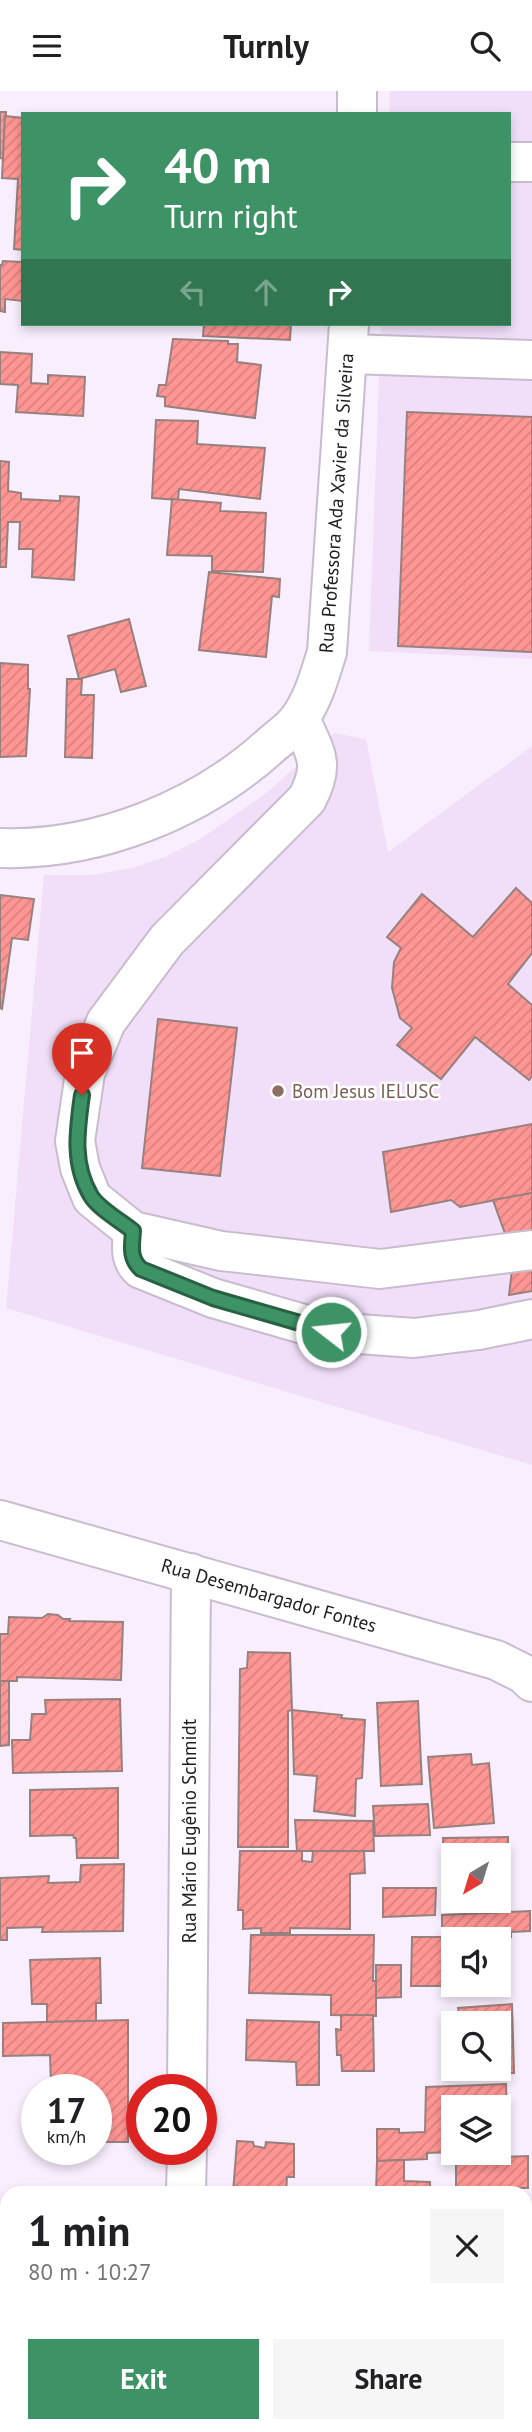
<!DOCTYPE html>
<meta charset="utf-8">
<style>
:root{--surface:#fff;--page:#f6f6f6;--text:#202124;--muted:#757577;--accent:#3e9366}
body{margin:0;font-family:"PT Sans",sans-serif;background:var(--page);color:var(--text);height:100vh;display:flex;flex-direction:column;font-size:26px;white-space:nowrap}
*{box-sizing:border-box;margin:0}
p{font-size:23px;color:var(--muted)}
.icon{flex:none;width:38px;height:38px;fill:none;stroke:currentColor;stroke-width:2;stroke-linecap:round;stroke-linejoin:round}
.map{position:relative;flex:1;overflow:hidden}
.drawer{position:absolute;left:0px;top:2095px;width:532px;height:247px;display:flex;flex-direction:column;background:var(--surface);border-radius:21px 21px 0 0;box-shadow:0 4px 10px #0003}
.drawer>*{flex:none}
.guide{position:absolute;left:21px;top:21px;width:490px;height:214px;border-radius:0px;box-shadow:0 4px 10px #0003;background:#3e9366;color:#fff;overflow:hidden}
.needle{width:46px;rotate:218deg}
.controls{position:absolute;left:441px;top:1752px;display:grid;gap:14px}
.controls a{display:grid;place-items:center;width:70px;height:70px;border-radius:0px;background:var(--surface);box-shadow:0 4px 10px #0003;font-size:35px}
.speed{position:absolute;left:21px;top:1983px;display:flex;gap:14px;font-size:35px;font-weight:700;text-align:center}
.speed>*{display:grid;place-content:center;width:91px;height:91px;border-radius:50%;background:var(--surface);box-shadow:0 4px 10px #0003;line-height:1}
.speed small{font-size:18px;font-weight:400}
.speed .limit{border:10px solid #d22;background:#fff;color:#111}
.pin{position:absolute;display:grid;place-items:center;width:60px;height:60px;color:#fff;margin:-72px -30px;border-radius:50% 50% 50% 0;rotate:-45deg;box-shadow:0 0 7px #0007}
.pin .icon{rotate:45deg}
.me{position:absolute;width:77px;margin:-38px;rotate:286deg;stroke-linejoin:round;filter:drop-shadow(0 0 5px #0008)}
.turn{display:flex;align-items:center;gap:24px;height:147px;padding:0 28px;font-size:32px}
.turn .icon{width:91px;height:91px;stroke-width:2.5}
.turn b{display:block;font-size:49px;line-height:60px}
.lanes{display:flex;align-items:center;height:66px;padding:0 28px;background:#0003;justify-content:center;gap:35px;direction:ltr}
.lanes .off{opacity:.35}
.round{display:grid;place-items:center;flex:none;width:74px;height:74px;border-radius:0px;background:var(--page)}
.summary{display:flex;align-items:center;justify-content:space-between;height:119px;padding:0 28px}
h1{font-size:42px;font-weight:600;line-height:52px}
.button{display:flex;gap:14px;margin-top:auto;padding:14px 28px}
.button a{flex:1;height:80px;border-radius:0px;background:var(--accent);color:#fff;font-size:28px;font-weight:600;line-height:80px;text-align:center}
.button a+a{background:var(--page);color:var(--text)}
header{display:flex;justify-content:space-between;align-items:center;height:91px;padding:0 28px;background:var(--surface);font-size:32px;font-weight:600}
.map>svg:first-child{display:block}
.built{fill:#f1dff9}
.building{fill:url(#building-hatch);stroke:#97807e;stroke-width:2;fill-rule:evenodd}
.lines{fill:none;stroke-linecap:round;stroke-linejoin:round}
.minor-casing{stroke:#c8bcce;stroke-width:42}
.minor{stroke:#fff;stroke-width:38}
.route-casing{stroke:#286042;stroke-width:18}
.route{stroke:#3e9366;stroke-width:12}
.education-dot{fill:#8d6e63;stroke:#fff;stroke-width:2.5}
.labels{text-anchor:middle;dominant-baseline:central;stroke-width:5;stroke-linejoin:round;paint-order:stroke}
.street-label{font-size:19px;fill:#1f1b22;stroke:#fff}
.education-label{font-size:19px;fill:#785e54;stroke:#fff;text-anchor:start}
</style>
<header><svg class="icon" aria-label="menu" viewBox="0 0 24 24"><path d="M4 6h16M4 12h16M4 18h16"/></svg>Turnly<svg class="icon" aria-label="search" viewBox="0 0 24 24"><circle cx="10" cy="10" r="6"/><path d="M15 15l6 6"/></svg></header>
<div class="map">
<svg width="532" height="2341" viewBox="0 0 532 2341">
<defs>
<pattern id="building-hatch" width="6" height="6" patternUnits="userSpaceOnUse" patternTransform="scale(1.75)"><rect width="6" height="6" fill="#ff9694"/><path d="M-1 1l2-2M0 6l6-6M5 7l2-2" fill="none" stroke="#da817f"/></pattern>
</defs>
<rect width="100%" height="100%" fill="#f8eefd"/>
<g class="built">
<path d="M 390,0 L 532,0 L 532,568 L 369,560 L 381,233 L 509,233 L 509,23 L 389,23 Z"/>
<path d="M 334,642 L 366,648 L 388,761 L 532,655 L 532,1374 L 6,1217 L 44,784 L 93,784 L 132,777 L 165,766 L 199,749 L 266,702 Z"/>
</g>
<g class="building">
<path d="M 0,21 L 6,21 L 3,68 L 0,67 Z"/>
<path d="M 5,25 L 23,27 L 23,159 L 14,158 L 18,88 L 2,87 Z"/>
<path d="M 23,162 L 23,210 L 5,208 L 5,221 L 0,220 L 0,174 L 2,174 L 3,170 L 22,171 Z"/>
<path d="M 204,233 L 291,233 L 290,249 L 203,245 Z"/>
<path d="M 173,248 L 228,250 L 228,253 L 238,253 L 237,271 L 261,274 L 255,327 L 165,315 L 165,306 L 157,305 L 159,294 L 166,294 Z"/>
<path d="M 0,261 L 32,263 L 31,292 L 48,293 L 48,284 L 85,286 L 83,325 L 16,321 L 18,294 L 0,293 Z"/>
<path d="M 407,321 L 532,326 L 532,561 L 398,555 Z"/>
<path d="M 156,329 L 198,330 L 197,353 L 265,357 L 260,408 L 179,398 L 178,409 L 152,407 Z"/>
<path d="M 0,370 L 9,371 L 8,400 L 21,402 L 21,408 L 60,410 L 60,405 L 79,406 L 74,489 L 32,486 L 33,458 L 19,458 L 20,431 L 8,431 L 6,476 L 0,476 Z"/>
<path d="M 172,408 L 221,412 L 220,420 L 266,422 L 263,481 L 212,480 L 212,465 L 167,464 Z"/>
<path d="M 209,481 L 280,488 L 279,506 L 272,505 L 266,566 L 199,559 Z"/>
<path d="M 129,528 L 146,595 L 121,601 L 115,578 L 79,588 L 68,545 Z"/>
<path d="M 0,572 L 28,574 L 28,598 L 30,598 L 26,665 L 0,666 Z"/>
<path d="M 67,588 L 82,588 L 81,604 L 94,604 L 92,667 L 65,666 Z"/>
<path d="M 516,797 L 532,812 L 532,862 L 508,893 L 532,914 L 532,985 L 529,989 L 475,946 L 441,988 L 397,954 L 412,937 L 400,927 L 392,897 L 394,871 L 401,857 L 387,846 L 422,803 L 473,846 Z"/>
<path d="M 0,804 L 34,808 L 28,849 L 12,847 L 2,918 L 0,917 Z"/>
<path d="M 158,928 L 237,937 L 220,1085 L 142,1077 Z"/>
<path d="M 532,1033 L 532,1102 L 460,1116 L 451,1109 L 391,1121 L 383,1061 Z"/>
<path d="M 532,1102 L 532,1200 L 509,1204 L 512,1179 L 508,1151 L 493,1109 Z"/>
<path d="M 48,1523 L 58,1524 L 63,1528 L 70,1528 L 69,1530 L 123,1531 L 121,1589 L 17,1586 L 17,1590 L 0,1590 L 0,1543 L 8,1543 L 9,1526 L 42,1527 Z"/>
<path d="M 248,1561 L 290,1562 L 292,1619 L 288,1620 L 288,1756 L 238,1756 L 240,1578 L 247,1577 Z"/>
<path d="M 0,1590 L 9,1590 L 9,1654 L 0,1655 Z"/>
<path d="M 120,1608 L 122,1680 L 13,1682 L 12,1649 L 30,1649 L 32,1623 L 46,1623 L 45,1609 Z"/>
<path d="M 418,1610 L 422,1693 L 381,1695 L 377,1612 Z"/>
<path d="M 292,1619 L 342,1624 L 341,1627 L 365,1629 L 362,1687 L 356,1688 L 355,1725 L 314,1720 L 317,1685 L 294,1683 Z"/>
<path d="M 471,1663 L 472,1674 L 489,1672 L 494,1732 L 434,1737 L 428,1666 Z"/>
<path d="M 118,1697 L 118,1767 L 77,1767 L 76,1747 L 74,1747 L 73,1744 L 30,1745 L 30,1699 Z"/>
<path d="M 428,1713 L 430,1744 L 375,1745 L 373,1715 Z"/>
<path d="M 295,1729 L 373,1730 L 374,1760 L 297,1760 Z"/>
<path d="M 508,1746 L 508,1800 L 499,1800 L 499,1764 L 453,1764 L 453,1800 L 443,1800 L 443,1747 Z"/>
<path d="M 240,1760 L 302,1760 L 302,1770 L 312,1771 L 313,1760 L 364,1760 L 365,1782 L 350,1783 L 350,1838 L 290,1837 L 290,1842 L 261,1842 L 261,1837 L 243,1838 L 243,1819 L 238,1819 Z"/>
<path d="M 124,1773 L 123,1840 L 42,1841 L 43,1836 L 7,1837 L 7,1849 L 0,1849 L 0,1787 L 49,1785 L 48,1792 L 80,1791 L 81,1774 Z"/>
<path d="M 383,1797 L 436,1797 L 435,1824 L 383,1826 Z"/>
<path d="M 530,1820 L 530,1840 L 511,1841 L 511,1846 L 506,1846 L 504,1895 L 411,1895 L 412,1846 L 442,1846 L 442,1824 ZM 453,1848 L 499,1848 L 499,1894 L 453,1894 Z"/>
<path d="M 251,1844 L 374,1844 L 373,1890 L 376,1890 L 376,1925 L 331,1924 L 331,1904 L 249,1902 Z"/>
<path d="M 100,1867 L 101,1912 L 96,1912 L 96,1930 L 47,1931 L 47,1913 L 32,1913 L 30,1869 Z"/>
<path d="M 376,1874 L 401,1874 L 401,1906 L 376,1907 Z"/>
<path d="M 512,1913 L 514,1982 L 461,1984 L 461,1978 L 499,1978 L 499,1932 L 453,1932 L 453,1955 L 445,1956 L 443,1923 L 459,1922 L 458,1917 Z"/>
<path d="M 341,1924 L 373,1924 L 374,1980 L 342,1980 L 341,1964 L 337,1964 L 336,1938 L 341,1939 Z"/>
<path d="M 128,1929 L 128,2051 L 96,2051 L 96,1998 L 62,1998 L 61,1992 L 51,1992 L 50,1964 L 3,1965 L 3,1932 Z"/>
<path d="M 247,1929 L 319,1931 L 319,1994 L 297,1994 L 296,1971 L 246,1969 Z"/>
<path d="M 506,1993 L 508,2059 L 499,2060 L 499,2016 L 453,2016 L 453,2061 L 427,2062 L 427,2068 L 377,2070 L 377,2038 L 399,2038 L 399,2042 L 425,2041 L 426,1996 Z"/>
<path d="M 237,2050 L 253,2051 L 254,2055 L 265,2057 L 266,2051 L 294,2053 L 294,2086 L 287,2086 L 286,2102 L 233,2102 Z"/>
<path d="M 528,2065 L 528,2097 L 456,2097 L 456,2068 Z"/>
<path d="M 404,2069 L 404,2090 L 430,2091 L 430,2102 L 376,2102 L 377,2070 Z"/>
<path d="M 1,2299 L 7,2299 L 7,2334 L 78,2334 L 78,2341 L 3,2341 Z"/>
<rect x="91" y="2334" width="57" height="7"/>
<rect x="163" y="2334" width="53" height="7"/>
<path d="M 222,2334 L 296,2334 L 297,2341 L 222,2341 Z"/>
<path d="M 315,2334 L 316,2341 L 297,2341 L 297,2335 Z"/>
</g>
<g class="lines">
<defs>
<g id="minor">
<path d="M 357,23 L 357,0"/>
<path d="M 509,71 L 532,71"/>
<path d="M 348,263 L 532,269"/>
<path d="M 300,628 C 315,662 326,672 307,708 L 167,849 L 106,931 L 85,982 L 75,1050 L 80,1077 L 92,1107 L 133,1140 L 221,1160 L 380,1178 L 532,1159"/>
<path d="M 0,757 C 97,760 199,719 270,655 C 280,646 294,637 301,625 C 314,606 320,583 327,561 L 349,233"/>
<path d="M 133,1140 C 132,1155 129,1168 141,1178 L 213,1207 L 331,1241 L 414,1247 L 479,1239 L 532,1228"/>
<path d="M 0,1429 L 496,1569 L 524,1583 L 532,1591"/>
<path d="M 187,1998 L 191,1482"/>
<path d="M 186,2102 L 187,2058"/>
<path d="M 0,2150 L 7,2152"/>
<path d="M 525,2313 L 532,2315"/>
</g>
</defs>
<use href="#minor" class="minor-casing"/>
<use href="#minor" class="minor"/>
</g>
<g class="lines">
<defs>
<path id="route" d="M 82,1004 C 77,1040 72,1073 91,1105 C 98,1117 122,1131 133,1140 C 132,1155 129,1167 141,1178 L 213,1207 L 331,1241"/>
</defs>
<use href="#route" class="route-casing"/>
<use href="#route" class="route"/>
</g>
<circle class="education-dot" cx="278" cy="1000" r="7"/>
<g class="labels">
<g class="street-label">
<text transform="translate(336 412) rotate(-86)">Rua Professora Ada Xavier da Silveira</text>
<text transform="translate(269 1504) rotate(16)">Rua Desembargador Fontes</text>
<text transform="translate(189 1740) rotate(-90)">Rua Mário Eugênio Schmidt</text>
</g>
<g class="education-label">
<text x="292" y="1000">Bom Jesus IELUSC</text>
</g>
</g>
</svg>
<div class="controls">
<a><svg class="needle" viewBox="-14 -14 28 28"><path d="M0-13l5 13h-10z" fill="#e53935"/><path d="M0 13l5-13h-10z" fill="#757577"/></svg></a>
<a><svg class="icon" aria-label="sound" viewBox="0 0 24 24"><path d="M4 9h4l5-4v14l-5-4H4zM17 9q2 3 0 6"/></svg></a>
<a><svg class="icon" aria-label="search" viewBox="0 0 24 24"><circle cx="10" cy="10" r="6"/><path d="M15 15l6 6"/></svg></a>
<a><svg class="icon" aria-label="layers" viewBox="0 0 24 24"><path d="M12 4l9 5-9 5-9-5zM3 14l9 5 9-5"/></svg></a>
</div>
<div class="speed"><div>17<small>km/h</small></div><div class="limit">20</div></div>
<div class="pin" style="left:82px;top:1004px;background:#d93025"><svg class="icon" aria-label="arrive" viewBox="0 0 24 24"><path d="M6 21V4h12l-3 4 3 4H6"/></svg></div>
<svg class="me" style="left:331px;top:1241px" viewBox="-20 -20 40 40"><circle r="17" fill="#3e9366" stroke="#fff" stroke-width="3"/><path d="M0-11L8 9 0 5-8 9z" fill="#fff"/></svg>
<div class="guide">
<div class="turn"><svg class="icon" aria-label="right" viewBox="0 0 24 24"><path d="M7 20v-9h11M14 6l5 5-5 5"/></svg><div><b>40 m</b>Turn right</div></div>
<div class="lanes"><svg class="icon off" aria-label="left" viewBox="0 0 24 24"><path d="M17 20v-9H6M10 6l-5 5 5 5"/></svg><svg class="icon off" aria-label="ahead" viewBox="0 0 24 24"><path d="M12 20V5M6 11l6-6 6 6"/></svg><svg class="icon" aria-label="right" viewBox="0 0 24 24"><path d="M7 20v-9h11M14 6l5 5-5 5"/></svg></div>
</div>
<section class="drawer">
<div class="summary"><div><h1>1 min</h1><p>80 m · 10:27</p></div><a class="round"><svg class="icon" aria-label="close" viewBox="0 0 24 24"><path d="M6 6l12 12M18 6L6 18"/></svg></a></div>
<div class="button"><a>Exit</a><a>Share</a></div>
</section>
</div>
